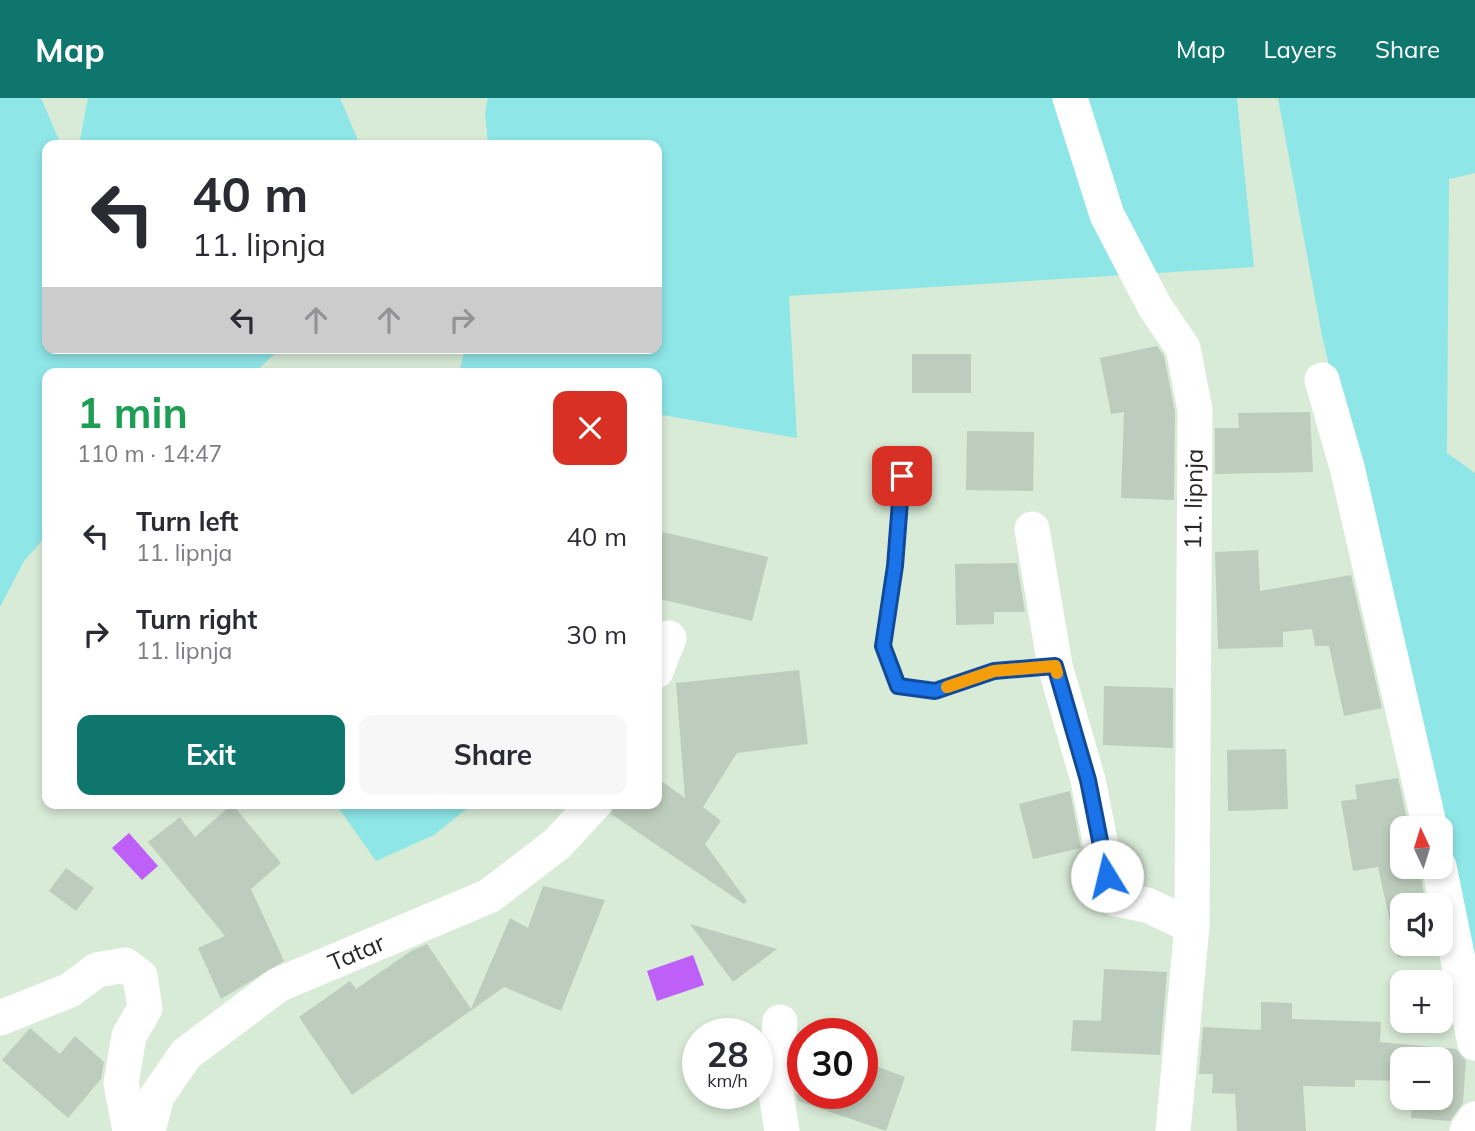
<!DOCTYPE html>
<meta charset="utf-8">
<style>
:root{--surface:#fff;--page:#f7f7f7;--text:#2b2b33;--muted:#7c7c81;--accent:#0f766e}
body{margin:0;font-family:Mulish,sans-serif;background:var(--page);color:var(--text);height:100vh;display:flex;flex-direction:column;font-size:26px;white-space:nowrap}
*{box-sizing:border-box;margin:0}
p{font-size:23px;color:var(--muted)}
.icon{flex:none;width:38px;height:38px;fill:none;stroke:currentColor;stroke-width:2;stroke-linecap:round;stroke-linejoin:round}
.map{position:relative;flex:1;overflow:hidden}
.side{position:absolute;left:42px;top:270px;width:620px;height:441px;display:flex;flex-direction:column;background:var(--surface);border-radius:14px;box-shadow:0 4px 10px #0003}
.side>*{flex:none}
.hud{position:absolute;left:42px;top:42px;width:620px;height:214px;border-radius:14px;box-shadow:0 4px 10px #0003;background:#fff;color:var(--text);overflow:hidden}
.needle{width:46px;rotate:356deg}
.tools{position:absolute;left:1390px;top:718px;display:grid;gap:14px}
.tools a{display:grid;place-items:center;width:63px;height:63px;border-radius:14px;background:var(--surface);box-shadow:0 4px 10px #0003;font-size:35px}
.speed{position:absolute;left:682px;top:920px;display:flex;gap:14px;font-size:35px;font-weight:700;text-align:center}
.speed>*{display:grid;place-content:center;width:91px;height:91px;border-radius:50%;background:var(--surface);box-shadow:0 4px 10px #0003;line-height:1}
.speed small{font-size:18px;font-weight:400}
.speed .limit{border:10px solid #d22;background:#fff;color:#111}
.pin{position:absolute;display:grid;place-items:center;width:60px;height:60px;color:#fff;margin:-30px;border-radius:14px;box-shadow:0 4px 10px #0006}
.me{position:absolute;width:77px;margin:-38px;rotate:351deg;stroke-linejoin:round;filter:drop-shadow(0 0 5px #0008)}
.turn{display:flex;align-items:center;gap:24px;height:147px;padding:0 35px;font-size:32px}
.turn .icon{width:91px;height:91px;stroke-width:2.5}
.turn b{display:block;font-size:49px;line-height:60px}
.lanes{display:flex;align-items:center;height:66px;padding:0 35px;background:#0003;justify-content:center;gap:35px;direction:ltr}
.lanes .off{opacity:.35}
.round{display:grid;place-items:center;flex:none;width:74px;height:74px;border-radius:14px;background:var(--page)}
.headline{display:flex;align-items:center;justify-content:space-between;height:119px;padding:0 35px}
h1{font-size:42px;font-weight:700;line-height:52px;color:#1e9e55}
.button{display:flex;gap:14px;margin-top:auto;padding:14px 35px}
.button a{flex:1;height:80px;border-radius:14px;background:var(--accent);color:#fff;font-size:28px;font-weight:700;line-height:80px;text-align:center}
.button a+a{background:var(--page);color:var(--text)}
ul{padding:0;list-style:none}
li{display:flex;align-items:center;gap:21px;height:98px;padding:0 35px}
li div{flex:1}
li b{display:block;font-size:26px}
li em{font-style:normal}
header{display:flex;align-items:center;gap:42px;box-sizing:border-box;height:98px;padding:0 35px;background:var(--accent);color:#fff}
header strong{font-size:33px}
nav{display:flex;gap:38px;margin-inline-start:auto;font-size:24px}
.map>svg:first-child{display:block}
.green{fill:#8ee6e7}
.water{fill:#be5ff7}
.building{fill:#bdcdbd}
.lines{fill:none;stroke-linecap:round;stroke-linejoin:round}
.lane{stroke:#fff;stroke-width:18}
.street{stroke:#fff;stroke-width:35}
.route-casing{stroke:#114b97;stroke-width:18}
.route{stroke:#1a73e8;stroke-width:12}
.slow{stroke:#f59e0b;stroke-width:12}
.labels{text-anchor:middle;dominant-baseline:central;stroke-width:7;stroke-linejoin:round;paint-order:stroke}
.street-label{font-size:24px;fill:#272727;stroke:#fff}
</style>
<header>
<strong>Map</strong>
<nav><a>Map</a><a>Layers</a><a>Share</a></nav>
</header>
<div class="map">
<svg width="1475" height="1033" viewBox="0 0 1475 1033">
<rect width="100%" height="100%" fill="#d8ebd7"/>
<g class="green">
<path d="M 0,0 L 41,0 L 61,47 L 47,47 L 47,250 L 281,250 L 254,275 L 47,275 L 47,437 L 24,463 L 0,509 Z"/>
<path d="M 88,0 L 340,0 L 360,47 L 79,47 Z"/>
<path d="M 488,0 L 1237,0 L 1254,169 L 789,198 L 797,340 L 656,316 L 656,275 L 459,275 L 465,250 L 656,250 L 656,47 L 488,47 L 485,14 Z"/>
<path d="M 1278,0 L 1475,0 L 1475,75 L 1449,81 L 1447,355 L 1475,375 L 1475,866 L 1322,238 Z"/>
<path d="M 335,705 L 474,705 L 434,737 L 376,763 Z"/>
</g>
<g class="water">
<path d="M 129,735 L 158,768 L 142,782 L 112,750 Z"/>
<path d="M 693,857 L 704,887 L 657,903 L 647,873 Z"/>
</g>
<g class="building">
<path d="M 1157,248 L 1164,258 L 1175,314 L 1174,402 L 1121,400 L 1124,314 L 1111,316 L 1100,260 Z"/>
<rect x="912" y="256" width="59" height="39"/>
<path d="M 1310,314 L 1313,374 L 1215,376 L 1215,330 L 1239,330 L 1238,315 Z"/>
<path d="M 967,333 L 1034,334 L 1033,393 L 966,392 Z"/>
<path d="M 663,434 L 768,459 L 752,523 L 656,500 L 656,463 Z"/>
<path d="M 1258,452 L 1260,493 L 1351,477 L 1382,610 L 1344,618 L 1329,548 L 1315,548 L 1312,531 L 1283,534 L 1283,549 L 1218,551 L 1215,454 Z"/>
<path d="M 1017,465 L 1025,514 L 994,514 L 994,526 L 956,527 L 955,466 Z"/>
<path d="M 799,572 L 808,646 L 737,655 L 703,709 L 721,723 L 705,746 L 747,803 L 744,806 L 611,716 L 615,705 L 656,705 L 656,679 L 685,700 L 676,585 Z"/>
<path d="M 1104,588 L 1173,590 L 1173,650 L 1103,647 Z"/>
<path d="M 1286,651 L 1288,711 L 1228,713 L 1227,652 Z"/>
<path d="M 1398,680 L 1409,730 L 1402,730 L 1402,768 L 1419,768 L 1426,807 L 1402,807 L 1402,845 L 1434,845 L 1435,851 L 1398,859 L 1378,769 L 1353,773 L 1341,703 L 1357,701 L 1355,687 Z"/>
<path d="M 1070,693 L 1081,750 L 1033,761 L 1019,706 Z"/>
<path d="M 232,706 L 281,765 L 251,791 L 284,863 L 221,901 L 198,850 L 225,838 L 148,744 L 180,719 L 195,739 Z"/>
<path d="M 66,770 L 94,790 L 76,813 L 49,793 Z"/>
<path d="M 543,788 L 605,802 L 561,913 L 504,889 L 352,997 L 299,919 L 350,883 L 356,891 L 411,853 L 427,846 L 471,911 L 510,820 L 528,830 Z"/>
<path d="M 690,826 L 777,851 L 733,884 Z"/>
<path d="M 1104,871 L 1167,874 L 1160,957 L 1071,953 L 1073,922 L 1101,923 Z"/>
<path d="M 1261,904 L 1292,905 L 1292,921 L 1381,924 L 1380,944 L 1456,951 L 1466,963 L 1463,1005 L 1450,1023 L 1411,1020 L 1413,999 L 1440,999 L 1440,961 L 1402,961 L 1402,983 L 1355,982 L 1355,989 L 1303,988 L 1306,1033 L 1237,1033 L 1235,996 L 1212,995 L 1213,976 L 1199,976 L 1203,929 L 1261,932 Z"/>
<path d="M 30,930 L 60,956 L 75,938 L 104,964 L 101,981 L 68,1020 L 2,962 Z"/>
<path d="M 863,963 L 905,979 L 886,1033 L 798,1003 L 796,996 L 863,996 Z"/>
</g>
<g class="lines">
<path class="lane" d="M 902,378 L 895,468 L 883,548 L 898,588 L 935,593 L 994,573 L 1055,568"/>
<g class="street">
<path d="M 1070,0 L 1107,117 L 1155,209 L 1183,250 L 1195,312 L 1192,828 L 1173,1033"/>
<path d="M 1322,282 L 1347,369 L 1430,730"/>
<path d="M 1032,431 L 1055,568 L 1088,682 L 1107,778 L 1116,801 L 1147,807 L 1192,828"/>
<path d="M 656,573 L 669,540"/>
<path d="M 1439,768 L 1475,945"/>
<path d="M 0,920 L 70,892 L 97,872 L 125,867 L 140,878 L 145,910 L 129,938 L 121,985 L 130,1033"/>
<path d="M 780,924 L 775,989 L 782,1033"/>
<path id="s1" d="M 148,1033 L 157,998 L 186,956 L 278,887 L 489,798 L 557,746 L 595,705"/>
<path d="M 1467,1033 L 1475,1021"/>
</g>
</g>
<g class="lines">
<defs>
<path id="route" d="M 902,378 L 895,468 L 883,548 L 898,588 L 935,593 L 994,573 L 1055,568 L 1088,682 L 1107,778"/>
</defs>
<use href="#route" class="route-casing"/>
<use href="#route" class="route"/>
<path class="slow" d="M 947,589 L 994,573 L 1055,568 L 1057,575"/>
</g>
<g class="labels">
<g class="street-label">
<text transform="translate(1193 401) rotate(-89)">11. lipnja</text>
<text stroke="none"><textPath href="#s1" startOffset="287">Tatar</textPath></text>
</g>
</g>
</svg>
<div class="tools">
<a><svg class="needle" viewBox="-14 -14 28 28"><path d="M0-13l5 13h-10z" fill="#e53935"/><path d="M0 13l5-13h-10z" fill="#7c7c81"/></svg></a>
<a><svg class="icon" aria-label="sound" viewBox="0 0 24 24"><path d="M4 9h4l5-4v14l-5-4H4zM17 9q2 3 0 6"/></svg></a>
<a>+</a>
<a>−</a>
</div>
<div class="speed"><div>28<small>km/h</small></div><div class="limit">30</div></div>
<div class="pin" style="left:902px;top:378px;background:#d93025"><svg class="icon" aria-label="arrive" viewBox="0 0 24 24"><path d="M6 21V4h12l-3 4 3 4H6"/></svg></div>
<svg class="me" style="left:1107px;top:778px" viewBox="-20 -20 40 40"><circle r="19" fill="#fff"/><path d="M0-13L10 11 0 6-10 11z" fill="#1a73e8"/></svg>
<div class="hud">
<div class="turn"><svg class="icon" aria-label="left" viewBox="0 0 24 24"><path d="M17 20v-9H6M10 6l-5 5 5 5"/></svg><div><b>40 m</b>11. lipnja</div></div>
<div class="lanes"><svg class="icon" aria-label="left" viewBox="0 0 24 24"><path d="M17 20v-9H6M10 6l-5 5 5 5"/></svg><svg class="icon off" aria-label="ahead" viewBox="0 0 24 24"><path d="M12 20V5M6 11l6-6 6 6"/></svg><svg class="icon off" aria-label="ahead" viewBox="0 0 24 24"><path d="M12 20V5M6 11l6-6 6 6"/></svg><svg class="icon off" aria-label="right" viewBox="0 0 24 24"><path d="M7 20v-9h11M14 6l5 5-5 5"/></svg></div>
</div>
<section class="side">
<div class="headline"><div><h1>1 min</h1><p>110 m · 14:47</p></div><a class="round" style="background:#d93025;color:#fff"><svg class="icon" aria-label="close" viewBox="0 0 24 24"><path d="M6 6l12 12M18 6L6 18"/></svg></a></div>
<ul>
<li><svg class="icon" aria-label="left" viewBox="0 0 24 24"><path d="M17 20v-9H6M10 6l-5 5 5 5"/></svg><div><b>Turn left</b><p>11. lipnja</p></div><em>40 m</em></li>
<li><svg class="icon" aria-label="right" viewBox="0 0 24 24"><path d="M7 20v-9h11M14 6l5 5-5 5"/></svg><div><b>Turn right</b><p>11. lipnja</p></div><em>30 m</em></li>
</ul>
<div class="button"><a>Exit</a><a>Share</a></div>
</section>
</div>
